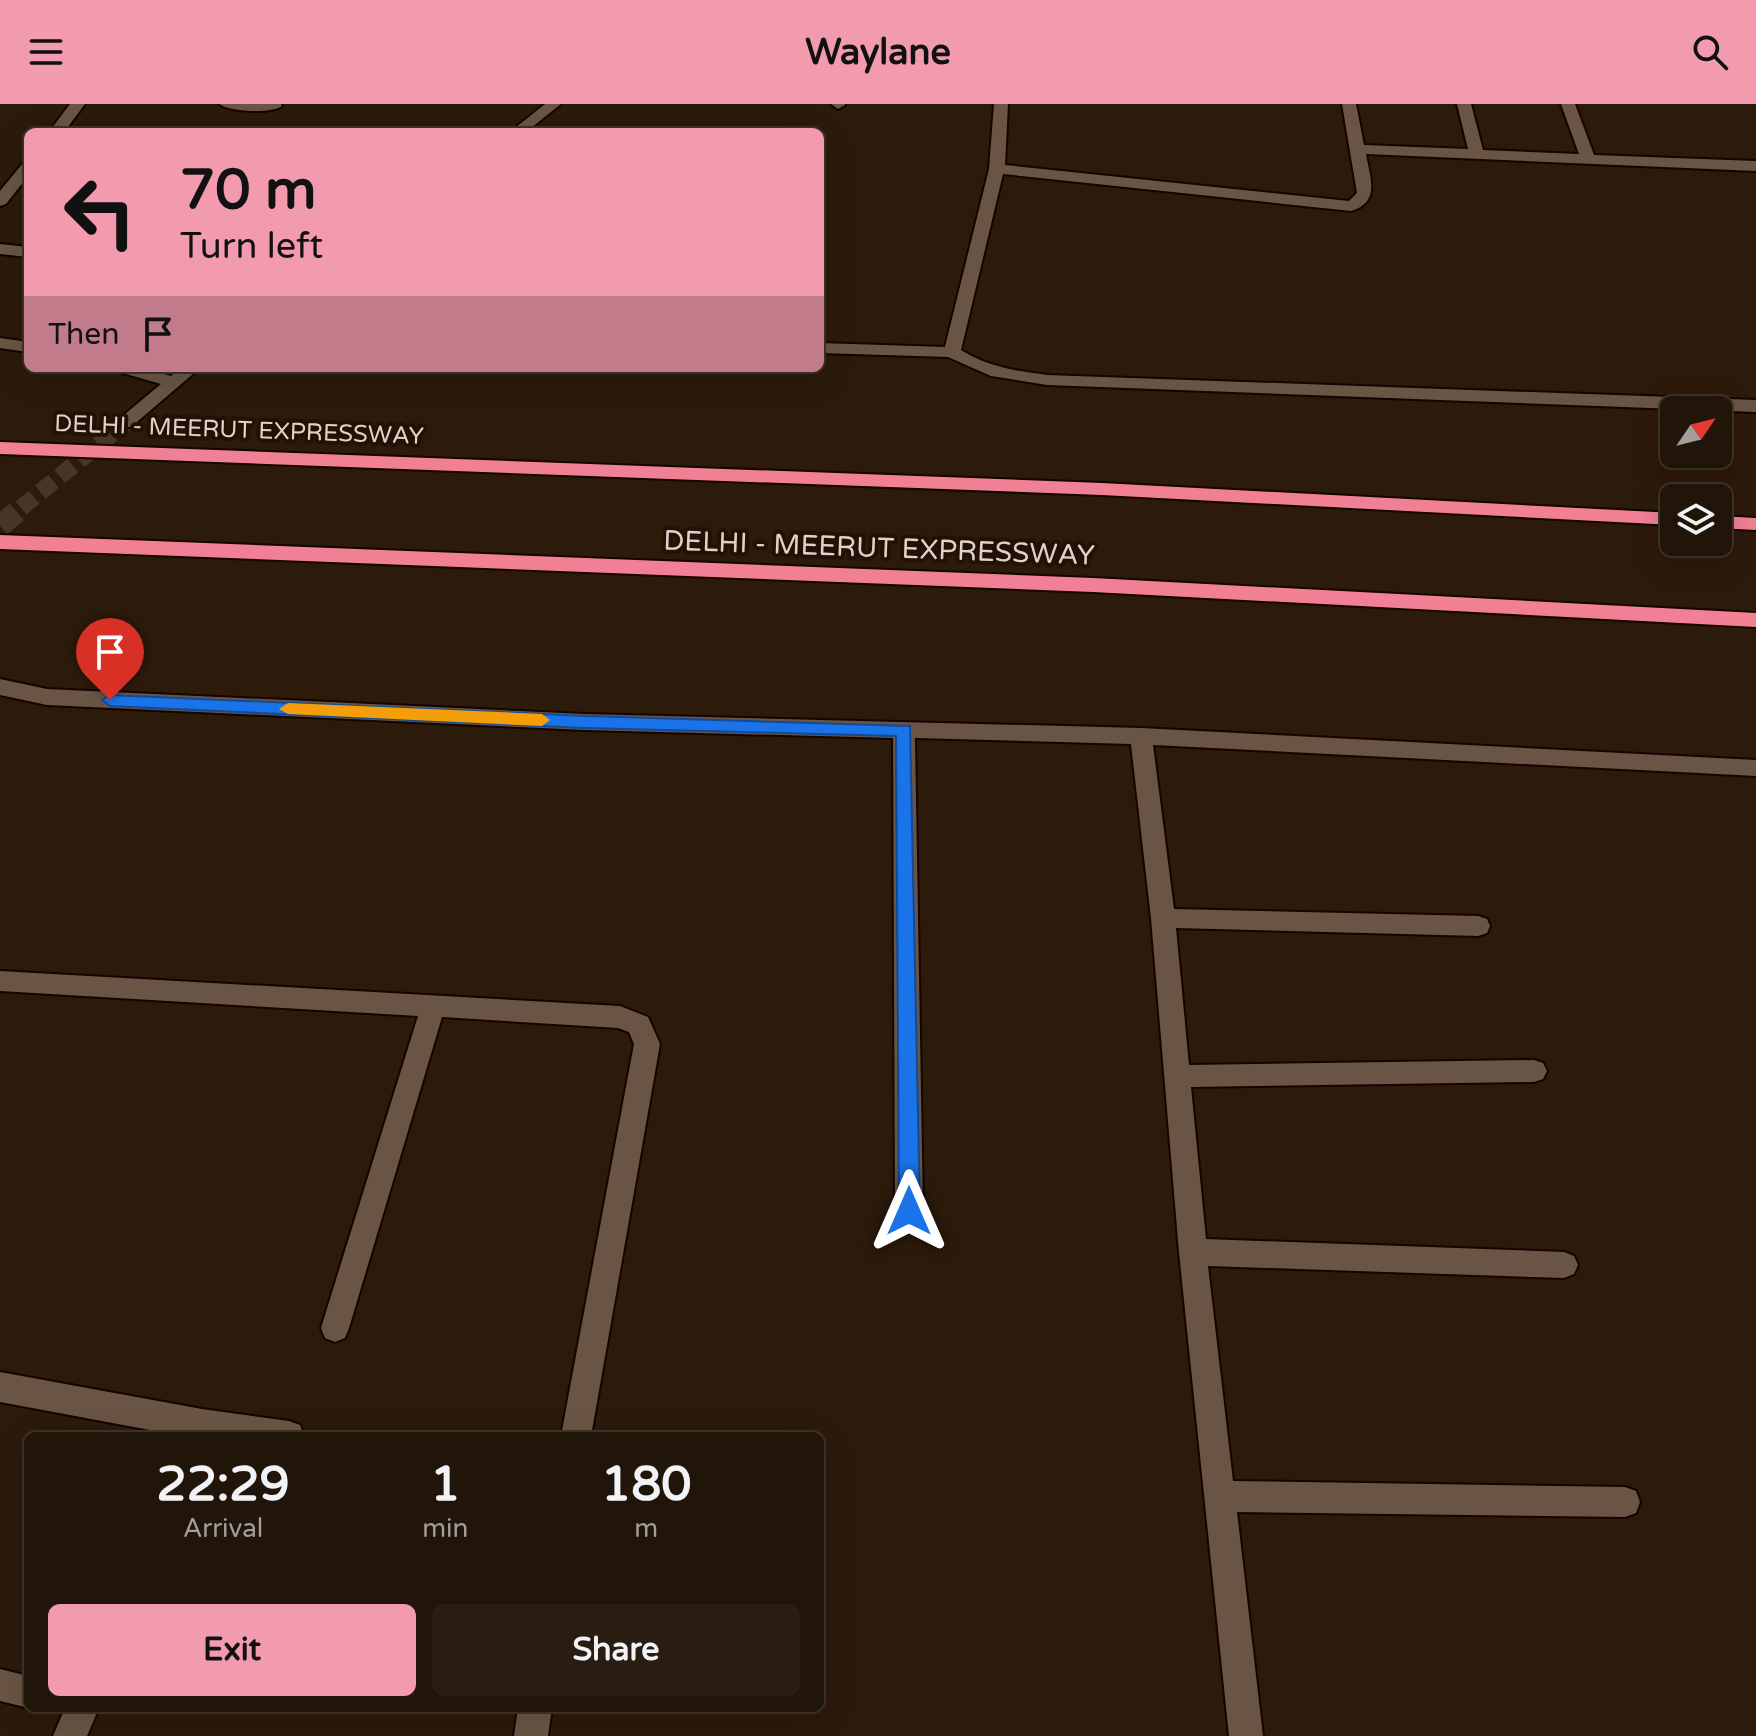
<!DOCTYPE html>
<style>
:root{--surface:#211408;--page:#291d12;--text:#f1f3f6;--muted:#a29e9c;--line:#3e3329;--accent:#f29aae}
body{margin:0;font-family:"Varela Round",sans-serif;background:var(--page);color:var(--text);height:100vh;display:flex;flex-direction:column;font-size:30px;white-space:nowrap}
*{box-sizing:border-box;margin:0}
p{font-size:26px;color:var(--muted)}
.icon{flex:none;width:44px;height:44px;fill:none;stroke:currentColor;stroke-width:2;stroke-linecap:round;stroke-linejoin:round}
.map{position:relative;flex:1;overflow:hidden}
.details{position:absolute;left:24px;top:1328px;width:800px;height:280px;display:flex;flex-direction:column;background:var(--surface);border-radius:12px;box-shadow:0 8px 32px #0002,0 0 0 2px var(--line)}
.details>*{flex:none}
.top-card{position:absolute;left:24px;top:24px;width:800px;height:244px;border-radius:12px;box-shadow:0 8px 32px #0002,0 0 0 2px var(--line);background:#f29aae;color:#111;overflow:hidden}
.needle{width:52px;rotate:55deg}
.buttons{position:absolute;left:1660px;top:292px;display:grid;gap:16px}
.buttons a{display:grid;place-items:center;width:72px;height:72px;border-radius:12px;background:var(--surface);box-shadow:0 8px 32px #0002,0 0 0 2px var(--line);font-size:40px}
.pin{position:absolute;display:grid;place-items:center;width:68px;height:68px;color:#fff;margin:-82px -34px;border-radius:50% 50% 50% 0;rotate:-45deg;box-shadow:0 0 8px #0007}
.pin .icon{rotate:45deg}
.me{position:absolute;width:88px;margin:-44px;rotate:0deg;stroke-linejoin:round;filter:drop-shadow(0 0 6px #0008)}
.turn{display:flex;align-items:center;gap:28px;height:168px;padding:0 24px;font-size:36px}
.turn .icon{width:104px;height:104px;stroke-width:2.5}
.turn b{display:block;font-size:56px;line-height:68px}
.then{display:flex;align-items:center;height:76px;padding:0 24px;background:#0003;gap:16px;font-size:30px}
.eta{display:flex;justify-content:space-evenly;align-items:center;height:136px;text-align:center}
.eta b{font-size:48px;font-weight:700;line-height:56px}
.cta{display:flex;gap:16px;margin-top:auto;padding:16px 24px}
.cta a{flex:1;height:92px;border-radius:12px;background:var(--accent);color:#111;font-size:32px;font-weight:700;line-height:92px;text-align:center}
.cta a+a{background:var(--page);color:var(--text)}
header{display:flex;justify-content:space-between;align-items:center;height:104px;padding:0 24px;background:var(--accent);color:#111;font-size:36px;font-weight:700}
.map>svg:first-child{display:block}
.lines{fill:none;stroke-linecap:round;stroke-linejoin:round}
.street-tunnel-far1{stroke:#473628;stroke-width:17;stroke-dasharray:17 8;stroke-linecap:butt}
.street-tunnel{stroke:#473628;stroke-width:22;stroke-dasharray:22 11;stroke-linecap:butt}
.street-casing{stroke:#140500;stroke-width:4}
.highway-casing{stroke:#140500;stroke-width:4}
.street{fill:#6a5544;fill-rule:evenodd}
.highway{fill:#f18094;fill-rule:evenodd}
.route{fill:#1a73e8;stroke:#114b97;stroke-width:2}
.slow{fill:#f59e0b}
.labels{text-anchor:middle;dominant-baseline:central;stroke-width:8;stroke-linejoin:round;paint-order:stroke}
.far-street-label{font-size:24px;fill:#dfd2c9;stroke:#221104}
.street-label{font-size:28px;fill:#dfd2c9;stroke:#221104}
</style>
<header><svg class="icon" aria-label="menu" viewBox="0 0 24 24"><path d="M4 6h16M4 12h16M4 18h16"/></svg>Waylane<svg class="icon" aria-label="search" viewBox="0 0 24 24"><circle cx="10" cy="10" r="6"/><path d="M15 15l6 6"/></svg></header>
<div class="map">
<svg width="1756" height="1632" viewBox="0 0 1756 1632">
<rect width="100%" height="100%" fill="#2c1a0b"/>
<g class="lines">
<path class="street-tunnel-far1" d="M 21,404 L 125,319"/>
<path class="street-tunnel" d="M 0,422 L 24,402"/>
<defs>
<g id="street">
<path d="M 70,0 L 85,0 L 64,28 L 49,28 Z"/>
<path d="M 219,0 L 281,0 L 282,2 C 271,10 230,8 219,0 Z"/>
<path d="M 545,0 L 561,0 L 526,28 L 510,28 Z"/>
<path d="M 831,0 L 845,0 L 845,1 L 838,5 Z"/>
<path d="M 994,0 L 1008,0 L 1005,61 L 1349,97 L 1357,89 L 1342,0 L 1356,0 L 1364,41 L 1468,45 L 1457,0 L 1471,0 L 1483,46 L 1579,50 L 1561,0 L 1575,0 L 1594,51 L 1756,57 L 1756,67 L 1366,50 C 1370,74 1381,98 1351,107 L 1003,70 L 961,246 C 988,263 1016,267 1047,271 L 1756,296 L 1756,308 L 1047,281 L 991,272 L 948,253 L 820,249 L 820,239 L 945,243 L 989,65 Z"/>
<path d="M 28,57 L 28,72 L 6,100 L 0,102 L 0,87 L 23,59 Z"/>
<path d="M 0,140 L 28,143 L 28,153 L 0,150 Z"/>
<path d="M 0,234 L 28,238 L 28,248 L 0,244 Z"/>
<path d="M 116,264 L 144,264 L 171,272 L 180,264 L 200,264 L 131,323 L 119,323 L 116,319 L 119,315 L 161,280 L 119,268 Z"/>
<path d="M 0,575 L 47,585 L 585,610 L 1141,624 L 1756,656 L 1756,672 L 1153,641 L 1174,805 L 1478,812 L 1487,815 L 1490,822 L 1487,829 L 1478,832 L 1176,824 L 1189,961 L 1534,956 L 1543,959 L 1547,967 L 1543,975 L 1534,978 L 1191,983 L 1206,1135 L 1564,1148 L 1574,1152 L 1578,1161 L 1574,1170 L 1564,1174 L 1208,1162 L 1233,1377 L 1625,1383 L 1636,1387 L 1640,1398 L 1636,1409 L 1625,1413 L 1237,1408 L 1263,1632 L 1229,1632 L 1179,1148 L 1151,814 L 1131,640 L 915,634 L 923,1107 L 919,1116 L 909,1120 L 899,1116 L 895,1107 L 893,634 L 585,626 L 47,601 L 0,591 Z"/>
<path d="M 0,867 L 620,902 L 648,913 L 660,940 L 591,1332 L 561,1332 L 634,940 L 629,928 L 618,924 L 442,913 L 349,1224 L 345,1234 L 335,1238 L 325,1234 L 321,1224 L 418,912 L 0,887 Z"/>
<path d="M 0,1268 L 202,1305 L 289,1317 L 300,1321 L 304,1332 L 182,1332 L 0,1298 Z"/>
<path d="M 0,1565 L 28,1572 L 29,1604 L 0,1597 Z"/>
<path d="M 65,1604 L 99,1604 L 87,1632 L 53,1632 Z"/>
<path d="M 518,1604 L 552,1604 L 548,1632 L 514,1632 Z"/>
</g>
<g id="highway">
<path d="M 0,338 L 1102,379 L 1674,409 L 1674,421 L 1102,391 L 0,350 Z"/>
<path d="M 1718,412 L 1756,414 L 1756,426 L 1718,424 Z"/>
<path d="M 0,431 L 1093,474 L 1756,509 L 1756,523 L 1093,488 L 0,445 Z"/>
</g>
</defs>
<use href="#street" class="street-casing"/>
<use href="#highway" class="highway-casing"/>
<use href="#street" class="street"/>
<use href="#highway" class="highway"/>
</g>
<path class="route" d="M 110,591 L 585,612 L 910,622 L 920,1107 L 917,1113 L 909,1116 L 902,1113 L 899,1107 L 896,632 L 585,624 L 110,602 L 102,596 Z"/>
<path class="slow" d="M 288,599 L 542,610 L 550,616 L 542,622 L 288,610 L 279,605 Z"/>
<g class="labels">
<g class="far-street-label">
<text transform="translate(239 326) rotate(2)">DELHI - MEERUT EXPRESSWAY</text>
</g>
<g class="street-label">
<text transform="translate(879 444) rotate(2)">DELHI - MEERUT EXPRESSWAY</text>
</g>
</g>
</svg>
<div class="buttons">
<a><svg class="needle" viewBox="-14 -14 28 28"><path d="M0-13l5 13h-10z" fill="#e53935"/><path d="M0 13l5-13h-10z" fill="#a29e9c"/></svg></a>
<a><svg class="icon" aria-label="layers" viewBox="0 0 24 24"><path d="M12 4l9 5-9 5-9-5zM3 14l9 5 9-5"/></svg></a>
</div>
<div class="pin" style="left:110px;top:596px;background:#d93025"><svg class="icon" aria-label="arrive" viewBox="0 0 24 24"><path d="M6 21V4h12l-3 4 3 4H6"/></svg></div>
<svg class="me" style="left:909px;top:1107px" viewBox="-20 -20 40 40"><path d="M0-17L14 15 0 8-14 15z" fill="#1a73e8" stroke="#fff" stroke-width="4"/></svg>
<div class="top-card">
<div class="turn"><svg class="icon" aria-label="left" viewBox="0 0 24 24"><path d="M17 20v-9H6M10 6l-5 5 5 5"/></svg><div><b>70 m</b>Turn left</div></div>
<div class="then">Then<svg class="icon" aria-label="arrive" viewBox="0 0 24 24"><path d="M6 21V4h12l-3 4 3 4H6"/></svg></div>
</div>
<section class="details">
<div class="eta">
<div><b>22:29</b><p>Arrival</p></div>
<div><b>1</b><p>min</p></div>
<div><b>180</b><p>m</p></div>
</div>
<div class="cta"><a>Exit</a><a>Share</a></div>
</section>
</div>
